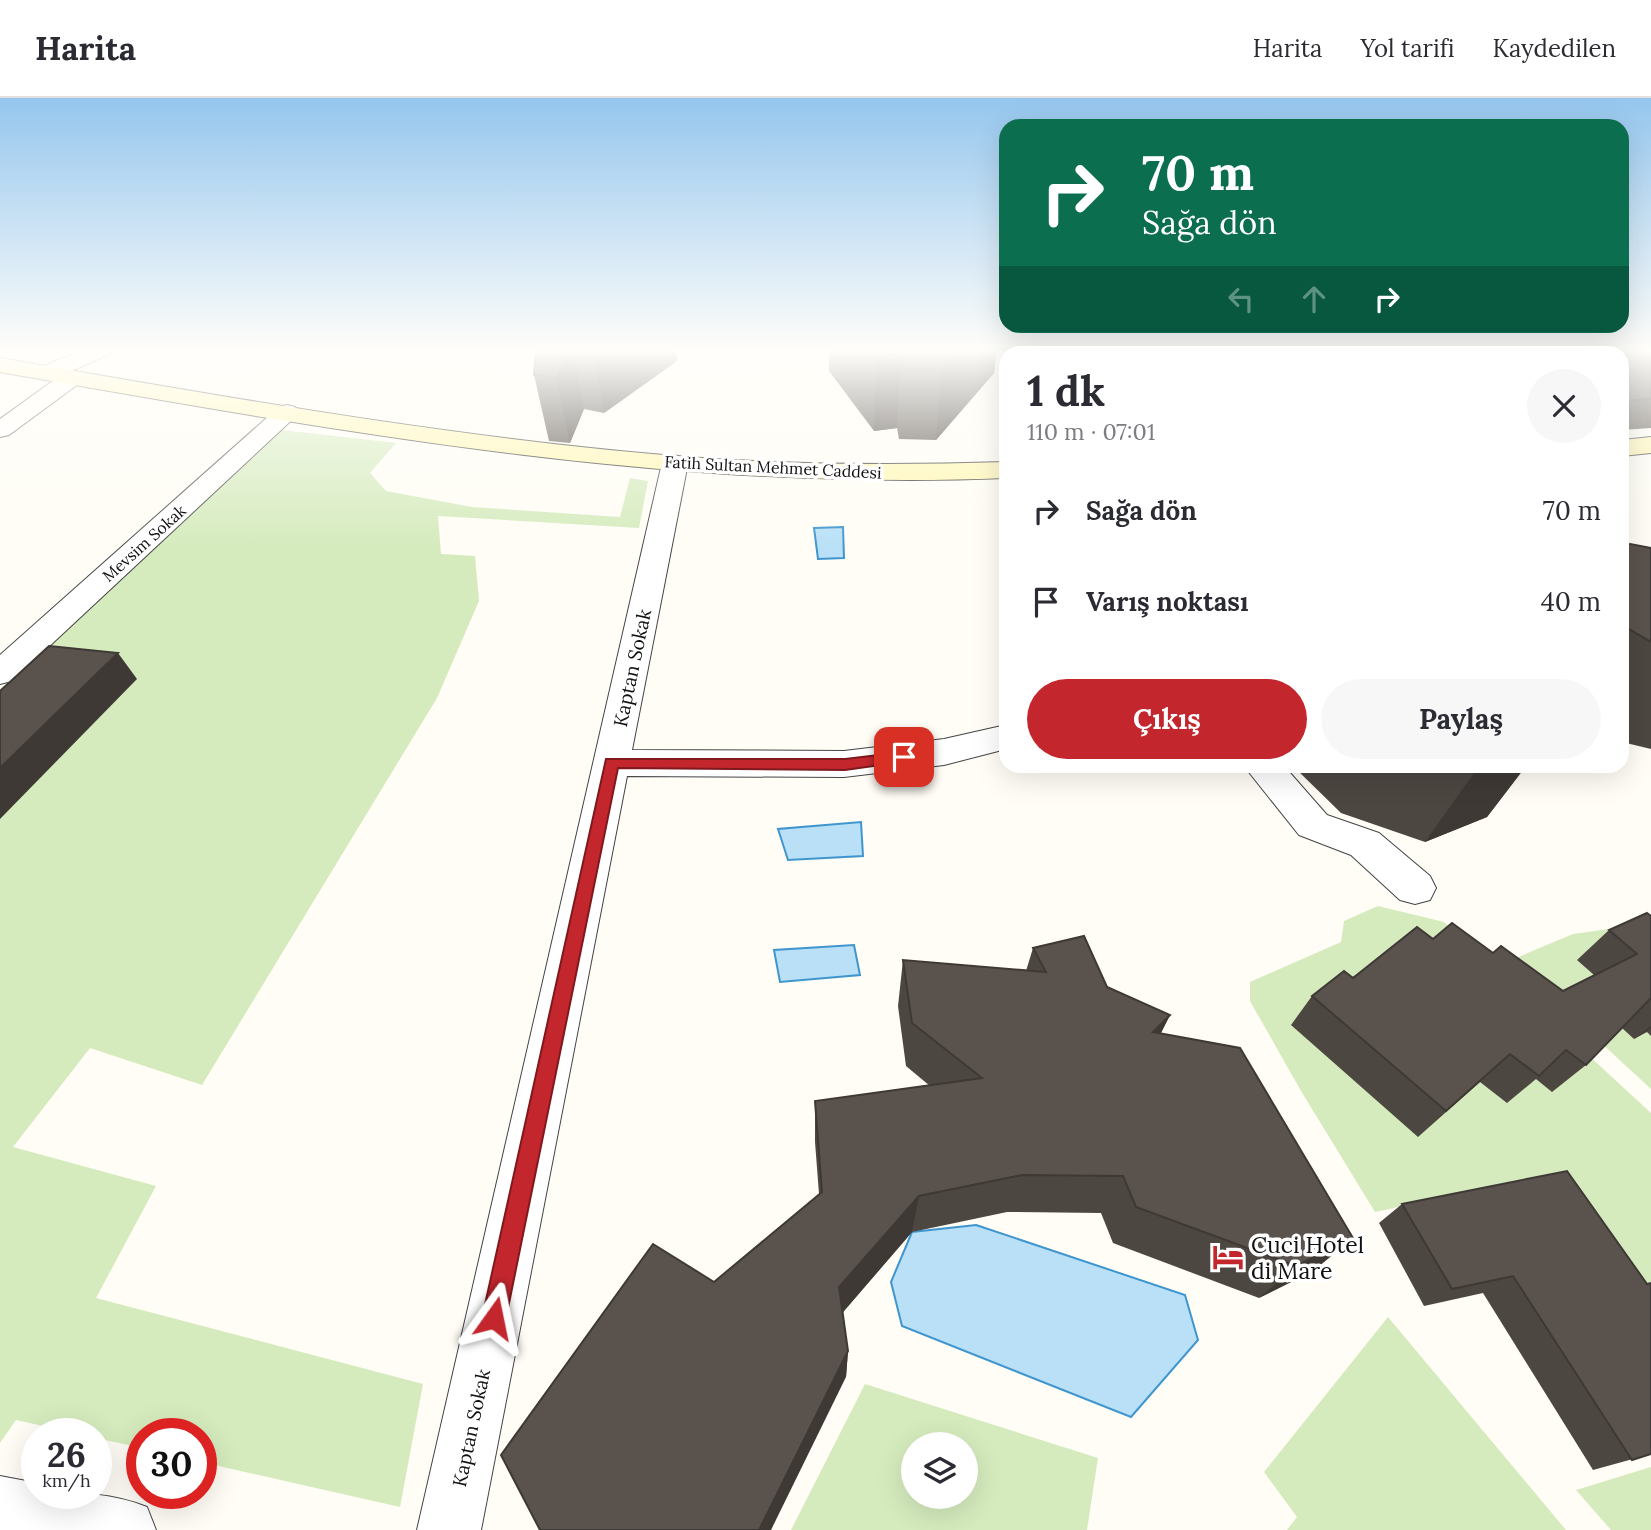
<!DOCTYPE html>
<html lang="tr">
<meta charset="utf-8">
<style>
:root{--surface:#fff;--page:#f7f7f7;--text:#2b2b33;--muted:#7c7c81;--line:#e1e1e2;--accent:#c4262e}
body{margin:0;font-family:Lora,serif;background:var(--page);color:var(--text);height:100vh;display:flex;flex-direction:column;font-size:26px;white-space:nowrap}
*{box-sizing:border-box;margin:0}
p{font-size:23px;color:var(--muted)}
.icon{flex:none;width:38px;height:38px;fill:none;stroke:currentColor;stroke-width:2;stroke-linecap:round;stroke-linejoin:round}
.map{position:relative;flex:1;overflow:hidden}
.panel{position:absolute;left:999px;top:248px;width:630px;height:427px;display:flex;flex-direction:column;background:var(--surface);border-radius:21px;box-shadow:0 7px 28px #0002}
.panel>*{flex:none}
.banner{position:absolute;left:999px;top:21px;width:630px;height:214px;border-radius:21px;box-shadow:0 7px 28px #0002;background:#0b6e4f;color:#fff;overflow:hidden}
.buttons{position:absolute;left:901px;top:1334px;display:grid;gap:14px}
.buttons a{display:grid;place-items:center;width:77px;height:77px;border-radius:50%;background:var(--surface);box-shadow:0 7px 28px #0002;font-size:35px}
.speed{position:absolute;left:21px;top:1320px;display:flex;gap:14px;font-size:35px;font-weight:700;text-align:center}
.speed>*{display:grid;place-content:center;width:91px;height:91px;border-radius:50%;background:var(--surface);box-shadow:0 7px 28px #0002;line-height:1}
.speed small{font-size:18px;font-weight:400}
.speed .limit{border:10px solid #d22;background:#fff;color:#111}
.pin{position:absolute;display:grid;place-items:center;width:60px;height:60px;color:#fff;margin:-30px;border-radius:14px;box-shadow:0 4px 10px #0006}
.me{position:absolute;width:77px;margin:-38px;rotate:12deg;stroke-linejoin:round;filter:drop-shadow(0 0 5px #0008)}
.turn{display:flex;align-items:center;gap:24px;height:147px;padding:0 28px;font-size:32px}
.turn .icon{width:91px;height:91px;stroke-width:2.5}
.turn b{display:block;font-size:49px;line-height:60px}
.lanes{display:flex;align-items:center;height:66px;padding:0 28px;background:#0003;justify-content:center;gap:35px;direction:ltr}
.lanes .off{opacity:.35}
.round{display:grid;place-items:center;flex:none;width:74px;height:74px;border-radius:37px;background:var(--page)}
.head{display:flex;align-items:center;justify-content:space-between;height:119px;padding:0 28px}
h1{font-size:42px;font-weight:800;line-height:52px}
.action{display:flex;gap:14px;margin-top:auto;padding:14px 28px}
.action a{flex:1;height:80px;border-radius:42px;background:var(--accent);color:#fff;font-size:28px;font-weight:800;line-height:80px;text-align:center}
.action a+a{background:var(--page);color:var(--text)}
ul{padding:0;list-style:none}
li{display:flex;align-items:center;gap:21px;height:91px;padding:0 28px}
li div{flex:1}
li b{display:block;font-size:26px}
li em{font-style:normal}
header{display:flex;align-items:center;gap:42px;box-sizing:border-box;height:98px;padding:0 35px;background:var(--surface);border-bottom:2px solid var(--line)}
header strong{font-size:33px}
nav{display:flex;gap:38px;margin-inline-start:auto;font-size:24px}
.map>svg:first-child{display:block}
.green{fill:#d5ebbd;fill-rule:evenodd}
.water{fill:#b9e0f7;stroke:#3f96cf;stroke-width:2}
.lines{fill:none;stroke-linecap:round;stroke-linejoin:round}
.street-casing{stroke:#444;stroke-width:2}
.secondary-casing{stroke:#333;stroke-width:2}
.street{fill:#fff;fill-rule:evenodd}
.secondary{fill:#fff6b0;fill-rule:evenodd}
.wall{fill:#4d4742}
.shaded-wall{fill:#3f3936}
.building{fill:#5a524d;stroke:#3f3936;stroke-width:2}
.route{fill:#c4262e;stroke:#7f191e;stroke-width:2}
.labels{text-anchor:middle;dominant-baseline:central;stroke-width:7;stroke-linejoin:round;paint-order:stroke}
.far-street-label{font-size:16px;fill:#111;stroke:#fff}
.street-label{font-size:19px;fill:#111;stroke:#fff}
.near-poi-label{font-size:23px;fill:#111;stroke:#fff;text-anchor:start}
</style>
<header>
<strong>Harita</strong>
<nav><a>Harita</a><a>Yol tarifi</a><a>Kaydedilen</a></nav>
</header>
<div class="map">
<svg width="1651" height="1432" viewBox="0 0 1651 1432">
<rect width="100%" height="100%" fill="#fffdf5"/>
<g class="green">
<path d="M 282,332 L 396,345 L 370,375 L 386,393 L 472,409 L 620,419 L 630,380 L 648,383 L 639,430 L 438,418 L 441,456 L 475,458 L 479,503 L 437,600 L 202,987 L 90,950 L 13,1049 L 156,1088 L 96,1200 L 423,1286 L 400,1409 L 201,1364 L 201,1335 L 142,1335 L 142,1350 L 96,1340 L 96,1335 L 75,1335 L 16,1322 L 0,1345 L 0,591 Z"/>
<path d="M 1378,808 L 1444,824 L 1651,1015 L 1651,1213 L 1552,1076 L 1375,1114 L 1301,993 L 1250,903 L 1250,884 L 1341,844 L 1344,823 Z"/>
<path d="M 1651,825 L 1651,991 L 1511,862 L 1573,836 Z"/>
<path d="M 1388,1219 L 1566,1432 L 1287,1432 L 1297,1419 L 1264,1374 Z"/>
<path d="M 865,1286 L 1098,1360 L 1087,1432 L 791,1432 ZM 914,1346 L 966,1346 L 966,1398 L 914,1398 Z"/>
<path d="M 1651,1369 L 1651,1432 L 1611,1432 L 1576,1392 Z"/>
</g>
<g class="water">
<path d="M 843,429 L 844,460 L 818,461 L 814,430 Z"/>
<path d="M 861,724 L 863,758 L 788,762 L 778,731 Z"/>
<path d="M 854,847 L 860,877 L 780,884 L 774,852 Z"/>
<path d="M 976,1127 L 1185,1197 L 1198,1242 L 1131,1319 L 902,1228 L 891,1184 L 912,1134 Z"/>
</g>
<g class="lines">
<defs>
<g id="street">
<path d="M 85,251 L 113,251 L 110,256 L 71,273 L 81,274 L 84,279 L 81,284 L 9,337 L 0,339 L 0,321 L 61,277 L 47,282 L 39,280 L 36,275 L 39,270 Z"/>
<path d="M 287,307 L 295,309 L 299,314 L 295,319 L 12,583 L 0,586 L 0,557 L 279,309 Z"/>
<path d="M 675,357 L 684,360 L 688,365 L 632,652 L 844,653 L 944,641 L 1006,627 L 1006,651 L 944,667 L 844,679 L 627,678 L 481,1432 L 417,1432 L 662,365 L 666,360 Z"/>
<path d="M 1244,668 L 1284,668 L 1327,717 L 1379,735 L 1430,778 L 1436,790 L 1430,802 L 1415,806 L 1400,802 L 1351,757 L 1299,737 Z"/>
<path d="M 0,1378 L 37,1385 L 37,1395 C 76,1395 110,1394 147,1409 L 156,1432 L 0,1432 Z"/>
</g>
<g id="secondary">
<path d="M 0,260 C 237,301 475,344 716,361 C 812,367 909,367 1006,364 L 1006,380 C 667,394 332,332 0,274 Z"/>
<path d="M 1651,339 L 1651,355 L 1622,358 L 1622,342 Z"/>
</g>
</defs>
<use href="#street" class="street-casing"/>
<use href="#secondary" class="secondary-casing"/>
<use href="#street" class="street"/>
<use href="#secondary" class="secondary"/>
</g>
<g class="wall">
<path d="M 536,251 L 676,251 L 677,263 L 604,315 L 584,311 L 570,345 L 549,343 L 534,277 Z"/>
<path d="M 829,251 L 997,251 L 994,275 L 936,342 L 899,341 L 897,330 L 874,333 L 829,273 Z"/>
<path d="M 1021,251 L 1101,251 L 1104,256 L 1022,256 Z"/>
<path d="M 1141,251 L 1651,251 L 1651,330 L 1622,332 L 1622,256 L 1140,256 Z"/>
<path d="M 1622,449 L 1651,450 L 1651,651 L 1622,644 Z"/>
<path d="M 1293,668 L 1526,668 L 1487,719 L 1425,744 L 1341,715 Z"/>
<path d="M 1651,818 L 1651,938 L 1647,934 L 1634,941 L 1622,930 L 1586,967 L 1552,994 L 1536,981 L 1507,1005 L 1480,984 L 1418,1039 L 1291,927 L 1312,898 L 1433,841 L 1493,855 L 1563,893 L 1594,877 L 1577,862 L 1609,832 Z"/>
<path d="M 1033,850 L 1107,889 L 1170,917 L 1161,935 L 1353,1140 L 1313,1173 L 1259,1200 L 1113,1145 L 1101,1115 L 1007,1114 L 912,1134 L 843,1214 L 848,1253 L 846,1279 L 714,1184 L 819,1096 L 815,1044 L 815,1003 L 930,988 L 906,968 L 898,908 L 903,862 L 1026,873 Z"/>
<path d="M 1567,1073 L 1651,1356 L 1593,1372 L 1483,1195 L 1424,1208 L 1379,1125 L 1402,1106 Z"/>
</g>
<g class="shaded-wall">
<path d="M 571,251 L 573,251 L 584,311 L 570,345 L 556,280 Z"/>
<path d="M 595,251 L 676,251 L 677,263 L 604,315 L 593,252 Z"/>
<path d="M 962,251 L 997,251 L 994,275 L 936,342 L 942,271 Z"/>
<path d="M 901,260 L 897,330 L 874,333 L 877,263 Z"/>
<path d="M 118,555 L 137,581 L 0,721 L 0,670 Z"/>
<path d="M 1479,668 L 1526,668 L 1487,719 L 1425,744 Z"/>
<path d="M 1170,917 L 1148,960 L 1153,934 Z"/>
<path d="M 1651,928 L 1651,930 L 1634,941 Z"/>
<path d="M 919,1098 L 912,1134 L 838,1220 L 839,1189 Z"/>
<path d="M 1353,1140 L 1313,1173 L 1259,1200 L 1296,1168 Z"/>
<path d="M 848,1253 L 846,1279 L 771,1432 L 759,1432 Z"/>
</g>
<g class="building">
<path d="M 536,251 L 571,251 L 556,280 L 534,277 Z"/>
<path d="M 866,251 L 962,251 L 942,271 L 903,271 L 901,260 L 877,263 Z"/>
<path d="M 1029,251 L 1101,251 L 1104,256 L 1030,256 Z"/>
<path d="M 1152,251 L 1638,251 L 1638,255 L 1651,254 L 1651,301 L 1622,303 L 1622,256 L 1164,256 Z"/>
<path d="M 1630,446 L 1651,450 L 1651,544 L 1622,527 L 1622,449 Z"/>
<path d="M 49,548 L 118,555 L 0,670 L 0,593 Z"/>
<path d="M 1647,815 L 1651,818 L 1651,900 L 1586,967 L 1566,952 L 1539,978 L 1510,956 L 1446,1013 L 1312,898 L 1344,873 L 1353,880 L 1417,829 L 1433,841 L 1452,825 L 1493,855 L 1501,848 L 1563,893 L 1637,856 L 1609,832 Z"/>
<path d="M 1084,838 L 1107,889 L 1170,917 L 1153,934 L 1240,950 L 1353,1140 L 1296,1168 L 1136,1109 L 1123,1078 L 1022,1077 L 919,1098 L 839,1189 L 848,1253 L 759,1432 L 540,1432 L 501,1357 L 653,1146 L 714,1184 L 822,1094 L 815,1003 L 982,980 L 912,925 L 903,862 L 1046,874 L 1033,850 Z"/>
<path d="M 1567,1073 L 1647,1186 L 1651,1185 L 1651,1356 L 1632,1362 L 1513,1178 L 1452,1191 L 1402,1106 Z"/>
</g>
<linearGradient id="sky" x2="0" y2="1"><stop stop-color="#95c6ee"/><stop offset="0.56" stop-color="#fffefa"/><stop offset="1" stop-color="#fffefa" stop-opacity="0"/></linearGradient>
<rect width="1651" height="451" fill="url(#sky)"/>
<path class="route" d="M 904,654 L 909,655 L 911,659 L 909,663 L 845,672 L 618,670 L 506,1220 L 503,1229 L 494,1232 L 486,1229 L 482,1220 L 606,661 L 845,661 Z"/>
<defs>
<symbol id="hotel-bare" viewBox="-9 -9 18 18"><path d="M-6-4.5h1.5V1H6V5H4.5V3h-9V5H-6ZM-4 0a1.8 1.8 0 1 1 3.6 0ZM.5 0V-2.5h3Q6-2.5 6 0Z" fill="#c4262e" stroke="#fff" stroke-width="2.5" paint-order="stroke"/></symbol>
</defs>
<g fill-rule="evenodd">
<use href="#hotel-bare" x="1206" y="1137" width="44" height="44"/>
</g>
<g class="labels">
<g class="far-street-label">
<text transform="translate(773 369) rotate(3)">Fatih Sultan Mehmet Caddesi</text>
<text transform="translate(144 445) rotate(-42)">Mevsim Sokak</text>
</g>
<g class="street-label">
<text transform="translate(632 570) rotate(-78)">Kaptan Sokak</text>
<text transform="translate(471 1330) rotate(-78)">Kaptan Sokak</text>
</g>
<g class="near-poi-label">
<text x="1251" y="1146">Cuci Hotel<tspan x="1251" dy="26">di Mare</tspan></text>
</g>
</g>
</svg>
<div class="buttons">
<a><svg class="icon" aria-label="layers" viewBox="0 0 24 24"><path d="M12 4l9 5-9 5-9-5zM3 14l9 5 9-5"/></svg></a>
</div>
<div class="speed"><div>26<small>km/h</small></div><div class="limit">30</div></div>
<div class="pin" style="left:904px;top:659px;background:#d93025"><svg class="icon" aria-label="arrive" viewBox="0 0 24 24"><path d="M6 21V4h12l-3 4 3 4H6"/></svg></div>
<svg class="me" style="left:494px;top:1220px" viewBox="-20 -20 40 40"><path d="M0-17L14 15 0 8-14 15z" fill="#c4262e" stroke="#fff" stroke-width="4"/></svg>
<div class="banner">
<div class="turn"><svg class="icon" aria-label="right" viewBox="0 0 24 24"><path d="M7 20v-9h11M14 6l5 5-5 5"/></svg><div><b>70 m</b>Sağa dön</div></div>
<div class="lanes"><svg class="icon off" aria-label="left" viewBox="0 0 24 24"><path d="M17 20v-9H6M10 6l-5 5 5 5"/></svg><svg class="icon off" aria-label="ahead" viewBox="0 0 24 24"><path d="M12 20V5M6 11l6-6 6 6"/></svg><svg class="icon" aria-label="right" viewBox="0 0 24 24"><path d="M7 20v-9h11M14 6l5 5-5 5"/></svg></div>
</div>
<section class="panel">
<div class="head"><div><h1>1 dk</h1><p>110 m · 07:01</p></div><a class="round"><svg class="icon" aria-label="close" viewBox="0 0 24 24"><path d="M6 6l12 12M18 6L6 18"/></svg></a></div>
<ul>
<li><svg class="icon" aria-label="right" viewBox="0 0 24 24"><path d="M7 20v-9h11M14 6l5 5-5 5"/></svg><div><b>Sağa dön</b></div><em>70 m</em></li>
<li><svg class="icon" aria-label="arrive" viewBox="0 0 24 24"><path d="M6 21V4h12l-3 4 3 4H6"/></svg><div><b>Varış noktası</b></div><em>40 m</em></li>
</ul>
<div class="action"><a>Çıkış</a><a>Paylaş</a></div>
</section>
</div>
